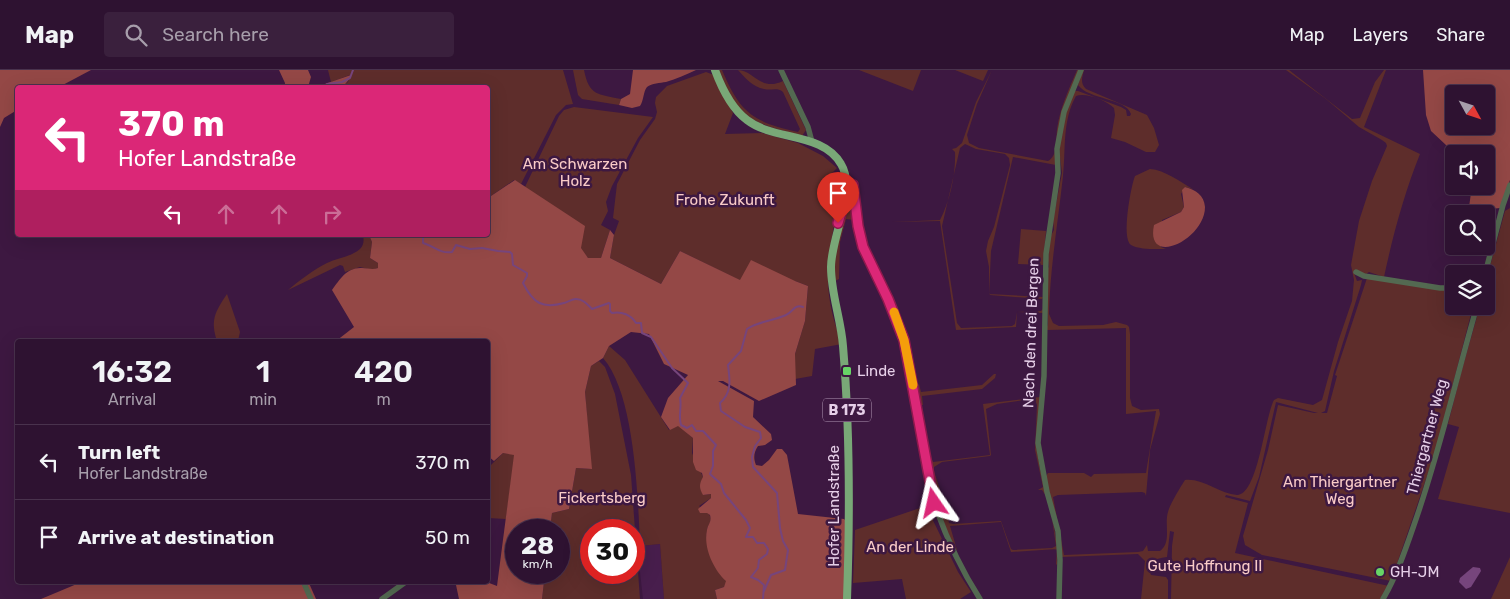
<!DOCTYPE html>
<meta charset="utf-8">
<style>
:root{--surface:#2e1231;--page:#3a203d;--text:#f1f3f6;--muted:#a79eab;--line:#49324d}
body{margin:0;font-family:Rubik,sans-serif;background:var(--page);color:var(--text);height:100vh;display:flex;flex-direction:column;font-size:19px;white-space:nowrap}
*{box-sizing:border-box;margin:0}
p{font-size:16px;color:var(--muted)}
.icon{flex:none;width:28px;height:28px;fill:none;stroke:currentColor;stroke-width:2;stroke-linecap:round;stroke-linejoin:round}
.map{position:relative;flex:1;overflow:hidden}
.sheet{position:absolute;left:15px;top:269px;width:475px;height:245px;display:flex;flex-direction:column;background:var(--surface);border-radius:5px;box-shadow:0 5px 20px #0002,0 0 0 1px var(--line)}
.sheet>*{flex:none}
.top-card{position:absolute;left:15px;top:15px;width:475px;height:152px;border-radius:5px;box-shadow:0 5px 20px #0002,0 0 0 1px var(--line);background:#db2777;color:#fff;overflow:hidden}
.needle{width:32px;rotate:130deg}
.buttons{position:absolute;left:1445px;top:15px;display:grid;gap:10px}
.buttons a{display:grid;place-items:center;width:50px;height:50px;border-radius:5px;background:var(--surface);box-shadow:0 5px 20px #0002,0 0 0 1px var(--line);font-size:25px}
.speed{position:absolute;left:505px;top:449px;display:flex;gap:10px;font-size:25px;font-weight:700;text-align:center}
.speed>*{display:grid;place-content:center;width:65px;height:65px;border-radius:50%;background:var(--surface);box-shadow:0 5px 20px #0002,0 0 0 1px var(--line);line-height:1}
.speed small{font-size:12px;font-weight:400}
.speed .limit{border:8px solid #d22;background:#fff;color:#111}
.pin{position:absolute;display:grid;place-items:center;width:42px;height:42px;color:#fff;margin:-51px -21px;border-radius:50% 50% 50% 0;rotate:-45deg;box-shadow:0 0 5px #0007}
.pin .icon{rotate:45deg}
.me{position:absolute;width:55px;margin:-28px;rotate:349deg;stroke-linejoin:round;filter:drop-shadow(0 0 4px #0008)}
.turn{display:flex;align-items:center;gap:18px;height:105px;padding:0 20px;font-size:22px}
.turn .icon{width:65px;height:65px;stroke-width:2.5}
.turn b{display:block;font-size:35px;line-height:42px}
.lanes{display:flex;align-items:center;height:48px;padding:0 20px;background:#0003;justify-content:center;gap:25px;direction:ltr}
.lanes .off{opacity:.35}
.eta{display:flex;justify-content:space-evenly;align-items:center;height:85px;text-align:center}
.eta b{font-size:30px;font-weight:600;line-height:35px}
ul{padding:0;list-style:none}
li{display:flex;align-items:center;gap:15px;height:75px;padding:0 20px;border-top:1px solid var(--line)}
li div{flex:1}
li b{display:block;font-size:19px}
li em{font-style:normal}
header{display:flex;align-items:center;gap:30px;box-sizing:border-box;height:70px;padding:0 25px;background:var(--surface);border-bottom:1px solid var(--line)}
header strong{font-size:24px}
nav{display:flex;gap:28px;margin-inline-start:auto;font-size:18px}
.search{width:350px;height:45px;background:var(--page);display:flex;align-items:center;gap:12px;box-sizing:border-box;padding:0 18px;border-radius:5px;color:var(--muted);font-size:19px}
.map>svg:first-child{display:block}
.built{fill:#481e4d}
.green{fill:#5e2d2b;fill-rule:evenodd}
.forest{fill:#944846;fill-rule:evenodd}
.water{fill:#76457c}
.lines{fill:none;stroke-linecap:round;stroke-linejoin:round}
.stream{stroke:#76457c;stroke-width:2}
.minor{stroke:#536951;stroke-width:5.5}
.major{stroke:#79a877;stroke-width:8}
.route-casing{stroke:#8e194d;stroke-width:12}
.route{stroke:#db2777;stroke-width:9}
.slow{stroke:#f59e0b;stroke-width:9}
.poi-dot{fill:#67d466;stroke:#3d1841;stroke-width:2}
.labels{text-anchor:middle;dominant-baseline:central;stroke-width:5;stroke-linejoin:round;paint-order:stroke}
.shield{fill:#3d1841;stroke:#b398b6;stroke-width:1}
.shield-label{font-size:14px;font-weight:bold;fill:#e6cfe8}
.park-label{font-size:15px;fill:#f9cbc7;stroke:#3d1841}
.street-label{font-size:15px;fill:#e6cfe8;stroke:#3d1841}
.poi-label{font-size:15px;fill:#e6cfe8;stroke:#3d1841;text-anchor:start}
</style>
<header>
<strong>Map</strong>
<div class="search"><svg class="icon" aria-label="search" viewBox="0 0 24 24"><circle cx="10" cy="10" r="6"/><path d="M15 15l6 6"/></svg>Search here</div>
<nav><a>Map</a><a>Layers</a><a>Share</a></nav>
</header>
<div class="map">
<svg width="1510" height="529" viewBox="0 0 1510 529">
<rect width="100%" height="100%" fill="#3d1841"/>
<path class="built" d="M 660,474 L 664,529 L 643,529 L 640,502 L 640,476 Z"/>
<g class="green">
<path d="M 328,0 L 563,0 L 573,34 L 566,35 L 556,45 L 521,114 L 514,110 L 488,128 L 488,18 L 340,17 L 348,12 L 350,5 L 331,12 Z"/>
<path d="M 573,0 L 584,0 C 589,26 598,24 621,29 L 619,35 L 582,29 L 578,25 Z"/>
<path d="M 719,0 L 722,0 C 740,43 753,52 798,62 L 800,59 L 783,22 C 777,17 771,21 764,19 C 753,17 745,8 738,0 C 753,0 761,22 783,11 L 806,60 L 802,66 C 753,53 738,50 719,0 Z"/>
<path d="M 859,0 L 921,0 L 913,21 Z"/>
<path d="M 955,0 L 988,0 L 983,11 Z"/>
<path d="M 992,0 L 977,34 L 967,65 L 969,73 L 979,78 L 1048,91 C 1058,86 1056,69 1057,59 C 1060,38 1069,19 1077,0 L 1079,0 L 1069,25 L 1056,95 L 1013,87 L 991,181 L 989,224 L 1043,227 L 1042,229 L 990,225 L 989,223 L 989,197 L 986,181 L 988,171 L 994,157 L 1010,95 L 1009,88 L 1005,84 L 976,79 L 965,74 L 960,78 L 942,156 L 957,253 L 961,258 L 1012,256 L 1015,254 L 1017,242 L 1041,241 L 1043,239 L 1043,243 L 1017,242 L 1016,257 L 956,260 L 940,151 L 892,152 L 940,150 C 950,131 956,103 955,82 L 952,79 L 956,78 L 962,73 L 976,32 Z"/>
<path d="M 1083,0 L 1084,0 C 1082,8 1080,13 1086,19 L 1147,45 L 1154,58 L 1159,75 L 1155,82 L 1146,82 L 1125,72 L 1111,68 L 1115,45 L 1114,38 C 1107,31 1086,22 1076,26 C 1062,51 1066,79 1063,106 C 1058,152 1050,198 1049,244 L 1053,253 L 1059,256 L 1103,255 L 1116,252 L 1127,255 L 1129,257 L 1130,264 L 1130,328 L 1132,336 L 1141,340 L 1159,339 L 1160,344 L 1150,380 L 1146,426 L 1145,423 L 1142,422 L 1058,425 L 1053,427 L 1064,485 L 1138,482 L 1143,481 L 1147,475 L 1148,481 L 1160,481 C 1172,472 1164,455 1168,442 C 1170,434 1180,418 1185,410 C 1203,408 1220,424 1237,425 C 1258,426 1265,346 1274,330 L 1278,328 L 1313,335 L 1322,330 L 1338,272 L 1352,231 L 1354,210 L 1351,195 L 1359,151 L 1372,111 L 1387,76 L 1386,73 L 1382,70 L 1359,57 L 1326,29 L 1286,0 L 1289,0 L 1352,49 L 1360,48 L 1375,12 L 1384,0 L 1386,0 L 1364,57 L 1420,84 C 1404,124 1393,165 1384,207 L 1369,202 L 1366,204 L 1354,203 L 1357,211 L 1362,210 L 1361,215 L 1334,301 L 1325,341 L 1321,343 L 1327,343 L 1337,306 L 1335,305 L 1367,208 L 1454,220 L 1454,236 L 1473,236 L 1436,380 L 1391,511 L 1262,485 L 1245,475 L 1243,466 L 1268,380 L 1278,335 L 1314,343 L 1318,343 L 1276,332 L 1259,407 L 1250,431 L 1226,425 L 1225,427 L 1248,433 L 1235,483 L 1389,516 L 1381,529 L 1171,529 L 1172,476 L 1174,462 L 1170,461 L 1167,487 C 1155,489 1145,490 1151,505 L 1166,507 L 1168,510 L 1168,529 L 1141,529 L 1145,491 L 1138,484 L 1061,487 L 1046,406 L 1048,403 L 1084,403 L 1091,407 L 1094,404 L 1146,403 L 1156,341 L 1126,344 L 1126,258 L 1047,260 L 1046,259 L 1048,254 L 1047,199 L 1049,197 L 1048,190 L 1049,169 L 1054,160 L 1053,150 L 1062,103 L 1059,79 L 1064,46 L 1074,21 L 1078,21 L 1121,37 L 1126,40 L 1127,46 L 1130,46 L 1131,44 C 1126,28 1089,30 1078,15 Z"/>
<path d="M 706,2 L 714,5 L 733,43 L 725,64 L 762,63 L 798,73 L 823,86 L 837,98 L 829,106 L 834,116 L 833,134 L 838,135 C 834,159 827,184 828,209 C 828,231 834,253 842,274 L 815,279 L 812,306 L 795,309 L 795,284 L 805,251 L 808,216 L 795,211 L 741,211 L 680,181 L 661,214 L 610,188 L 614,165 L 619,151 L 613,148 L 617,114 L 640,70 L 655,49 L 657,42 L 655,33 L 656,27 L 667,16 Z"/>
<path d="M 574,37 L 653,47 L 638,68 L 612,116 L 606,132 L 608,141 L 601,155 L 610,160 L 601,188 L 588,188 L 525,117 L 559,46 L 564,40 Z"/>
<path d="M 1150,99 C 1165,100 1180,112 1193,119 L 1185,117 L 1181,124 L 1184,137 L 1181,142 L 1162,150 L 1161,177 L 1166,179 C 1157,179 1140,180 1131,175 C 1121,168 1131,116 1135,106 Z"/>
<path d="M 850,119 L 860,176 L 854,150 L 846,149 L 840,172 L 839,209 L 835,211 L 835,187 Z"/>
<path d="M 1510,138 L 1510,443 L 1438,429 L 1459,357 L 1448,354 L 1461,303 L 1480,236 L 1486,236 L 1486,211 L 1505,141 Z"/>
<path d="M 1021,159 L 1046,161 L 1043,195 L 1018,194 Z"/>
<path d="M 363,165 L 369,165 L 372,172 L 370,188 L 378,193 L 378,198 L 372,200 L 360,197 L 345,202 L 343,196 L 340,195 L 288,220 C 300,210 313,200 327,193 C 337,188 351,187 360,179 C 364,175 364,170 363,165 Z"/>
<path d="M 227,224 L 240,262 L 238,271 L 217,271 C 210,250 215,242 227,224 Z"/>
<path d="M 609,276 L 625,290 L 669,360 L 678,355 L 693,368 L 692,383 L 703,407 L 703,425 L 711,424 L 711,428 L 699,436 C 702,439 709,443 710,446 C 713,451 707,456 707,461 C 705,479 714,499 727,511 L 724,517 L 715,520 L 717,529 L 664,529 L 660,474 L 640,476 C 638,428 635,324 603,288 Z"/>
<path d="M 599,291 L 605,297 L 615,324 L 631,405 L 640,529 L 542,529 L 545,503 L 559,502 L 559,460 L 550,460 L 552,443 L 569,439 L 576,398 L 591,399 L 585,322 L 591,296 ZM 591,460 L 634,460 L 634,502 L 591,502 Z"/>
<path d="M 994,304 L 996,304 L 995,308 L 982,319 L 922,326 L 923,335 L 921,335 L 918,315 L 919,314 L 921,322 L 982,315 Z"/>
<path d="M 1040,327 L 1036,374 L 1040,399 L 1046,426 L 1042,420 L 1038,420 L 1043,417 L 1035,380 L 1037,335 L 1035,330 L 1032,329 L 997,334 L 986,339 L 991,385 L 990,386 L 942,392 L 934,397 L 934,401 L 945,436 L 951,437 L 946,439 L 949,453 L 953,454 L 1001,451 L 1011,479 L 1013,480 L 1052,478 L 1056,476 L 1052,449 C 1056,465 1058,479 1057,495 L 1056,494 L 1057,479 L 1011,482 L 1001,452 L 950,456 L 957,480 L 955,479 C 948,463 930,431 934,414 L 931,408 L 928,388 L 931,388 L 933,392 L 990,385 L 983,334 Z"/>
<path d="M 503,383 L 515,384 L 506,449 L 488,448 L 488,398 Z"/>
<path d="M 926,436 L 958,502 L 971,522 L 960,529 L 906,529 L 902,509 L 853,513 L 855,460 Z"/>
<path d="M 1510,487 L 1510,529 L 1491,529 Z"/>
</g>
<g class="forest">
<path d="M 0,0 L 91,0 L 59,17 L 18,18 L 17,40 L 4,48 L 0,57 Z"/>
<path d="M 279,0 L 308,0 L 311,7 L 308,17 L 285,17 L 285,13 Z"/>
<path d="M 633,0 L 696,0 C 687,4 676,9 666,12 C 660,13 652,13 647,17 C 643,22 644,30 640,36 L 632,38 L 619,35 L 621,29 L 630,24 Z"/>
<path d="M 1423,0 L 1510,0 L 1510,110 L 1500,138 L 1490,139 L 1485,144 L 1468,144 L 1471,123 L 1468,116 L 1486,116 L 1486,84 L 1454,84 L 1454,89 L 1446,75 L 1431,61 L 1426,45 ZM 1454,24 L 1486,24 L 1486,56 L 1454,56 Z"/>
<path d="M 351,5 C 344,22 332,18 316,17 Z"/>
<path d="M 515,110 L 585,156 L 581,178 L 588,188 L 601,188 L 610,160 L 614,165 L 610,188 L 661,214 L 680,181 L 740,210 L 751,190 L 795,211 L 808,216 L 805,251 L 795,284 L 796,315 L 759,331 L 723,311 L 718,311 L 754,331 L 753,347 L 771,364 L 772,370 L 765,375 L 758,376 C 754,382 753,388 756,395 L 762,396 L 769,390 L 777,379 L 782,379 L 787,385 L 798,444 L 844,449 L 846,451 L 845,529 L 717,529 L 715,520 L 724,517 L 726,511 C 714,500 703,478 707,460 C 708,454 712,452 710,445 L 707,443 L 700,443 L 698,439 L 711,428 L 711,424 L 703,425 C 699,418 699,414 703,407 L 702,403 L 696,400 L 693,392 L 693,368 L 678,356 L 670,360 L 661,347 L 668,328 L 688,305 L 664,294 L 649,264 L 631,262 L 609,276 L 603,288 L 591,296 L 585,322 L 592,399 L 576,398 L 569,439 L 552,443 L 550,460 L 516,460 L 516,502 L 545,503 L 542,529 L 459,529 L 456,515 L 458,511 L 484,511 L 497,516 L 514,385 L 503,383 L 494,391 L 488,386 L 488,271 L 336,271 L 354,257 L 332,220 C 340,209 347,197 362,198 C 368,198 372,200 378,198 L 378,193 L 370,188 L 372,172 L 369,165 L 387,165 L 390,168 L 393,168 L 394,165 L 488,165 L 488,128 Z"/>
<path d="M 1185,117 C 1196,120 1204,125 1205,137 C 1205,170 1145,198 1154,155 L 1181,142 L 1184,137 L 1182,120 Z"/>
<path d="M 84,511 L 308,511 L 316,529 L 41,529 Z"/>
</g>
<path class="water" d="M 1473,497 L 1480,498 L 1481,501 L 1471,517 L 1466,519 L 1459,512 L 1460,508 Z"/>
<g class="lines">
<g class="stream">
<path d="M 325,18 L 327,14 L 342,12 L 350,8 L 353,0"/>
<path d="M 423,165 L 423,173 C 434,176 440,184 452,182 L 456,175 L 470,179 L 482,178 L 498,181 L 510,182 L 512,184 L 513,195 L 527,203 L 527,206 L 523,213 C 533,233 542,239 564,233 C 568,232 572,229 576,229 C 583,229 587,234 592,239 L 609,233 L 610,234 L 610,241 L 612,243 C 622,241 631,245 636,253 L 641,253 L 642,263 L 651,267 L 672,298 L 688,313 L 680,328 C 682,337 678,346 681,355 L 687,358 L 692,355 L 696,361 L 703,361 L 716,375 L 713,381 L 713,396 L 710,404 L 721,414 L 724,423 L 746,450 L 750,458 L 746,467 L 753,467 L 757,473 L 764,473 L 768,479 L 767,484 L 759,490 L 758,498 L 751,507 L 758,510 L 764,515 L 763,529"/>
<path d="M 764,521 L 771,505 L 785,500 L 788,480 L 783,471 L 780,458 L 777,423 L 753,397 L 752,387 L 755,376 L 761,368 L 760,362 L 745,357 L 721,341 L 720,333 C 732,323 730,310 728,295 L 741,281 L 747,259 C 759,251 773,251 786,245 C 793,242 794,234 803,237"/>
</g>
<g class="minor">
<path d="M 781,0 L 808,57 L 812,72"/>
<path d="M 847,113 L 853,115 L 858,156 L 863,177 L 888,229 L 905,270 L 934,433 C 946,467 960,498 980,529"/>
<path d="M 1356,202 L 1364,206 L 1440,218 L 1454,218"/>
<path d="M 1485,204 L 1503,135 L 1510,115"/>
<path d="M 303,511 L 311,529"/>
<path d="M 382,529 L 407,511"/>
<path d="M 1059,529 L 1060,490 L 1058,461 L 1047,422 L 1038,373 L 1044,306 L 1046,184 L 1058,103 L 1057,79 L 1064,42 L 1081,0"/>
<path d="M 1383,529 C 1397,505 1406,478 1415,452 C 1440,381 1456,308 1477,236"/>
</g>
<path class="major" d="M 715,0 C 722,19 731,38 747,50 C 774,71 823,62 841,94 C 857,120 831,167 831,197 C 831,224 841,249 843,276 C 850,360 850,445 847,529"/>
</g>
<g class="lines">
<defs>
<path id="route" d="M 838,153 L 843,136 L 847,113 L 853,115 L 858,156 L 863,177 L 888,229 L 904,270 L 934,433"/>
</defs>
<use href="#route" class="route-casing"/>
<use href="#route" class="route"/>
<path class="slow" d="M 894,242 L 904,270 L 913,315"/>
</g>
<g class="poi-dot">
<rect x="842" y="296" width="10" height="10" rx="2.5"/>
<circle cx="1380" cy="502" r="5"/>
</g>
<g class="labels">
<rect class="shield" x="823" y="328.5" width="48" height="23" rx="4"/>
<g class="shield-label">
<text x="847" y="340">B 173</text>
</g>
<g class="park-label">
<text x="575" y="94">Am Schwarzen<tspan x="575" dy="17">Holz</tspan></text>
<text x="725" y="130">Frohe Zukunft</text>
<text x="1340" y="412">Am Thiergartner<tspan x="1340" dy="17">Weg</tspan></text>
<text x="602" y="428">Fickertsberg</text>
<text x="910" y="477">An der Linde</text>
<text x="1205" y="496">Gute Hoffnung II</text>
</g>
<g class="street-label">
<text transform="translate(1031 263) rotate(-88)">Nach den drei Bergen</text>
<text transform="translate(1427 367) rotate(-75)">Thiergartner Weg</text>
<text transform="translate(834 436) rotate(-90)">Hofer Landstraße</text>
</g>
<g class="poi-label">
<text x="857" y="301">Linde</text>
<text x="1390" y="502">GH-JM</text>
</g>
</g>
</svg>
<div class="buttons">
<a><svg class="needle" viewBox="-14 -14 28 28"><path d="M0-13l5 13h-10z" fill="#e53935"/><path d="M0 13l5-13h-10z" fill="#a79eab"/></svg></a>
<a><svg class="icon" aria-label="sound" viewBox="0 0 24 24"><path d="M4 9h4l5-4v14l-5-4H4zM17 9q2 3 0 6"/></svg></a>
<a><svg class="icon" aria-label="search" viewBox="0 0 24 24"><circle cx="10" cy="10" r="6"/><path d="M15 15l6 6"/></svg></a>
<a><svg class="icon" aria-label="layers" viewBox="0 0 24 24"><path d="M12 4l9 5-9 5-9-5zM3 14l9 5 9-5"/></svg></a>
</div>
<div class="speed"><div>28<small>km/h</small></div><div class="limit">30</div></div>
<div class="pin" style="left:838px;top:153px;background:#d93025"><svg class="icon" aria-label="arrive" viewBox="0 0 24 24"><path d="M6 21V4h12l-3 4 3 4H6"/></svg></div>
<svg class="me" style="left:934px;top:433px" viewBox="-20 -20 40 40"><path d="M0-17L14 15 0 8-14 15z" fill="#db2777" stroke="#fff" stroke-width="4"/></svg>
<div class="top-card">
<div class="turn"><svg class="icon" aria-label="left" viewBox="0 0 24 24"><path d="M17 20v-9H6M10 6l-5 5 5 5"/></svg><div><b>370 m</b>Hofer Landstraße</div></div>
<div class="lanes"><svg class="icon" aria-label="left" viewBox="0 0 24 24"><path d="M17 20v-9H6M10 6l-5 5 5 5"/></svg><svg class="icon off" aria-label="ahead" viewBox="0 0 24 24"><path d="M12 20V5M6 11l6-6 6 6"/></svg><svg class="icon off" aria-label="ahead" viewBox="0 0 24 24"><path d="M12 20V5M6 11l6-6 6 6"/></svg><svg class="icon off" aria-label="right" viewBox="0 0 24 24"><path d="M7 20v-9h11M14 6l5 5-5 5"/></svg></div>
</div>
<section class="sheet">
<div class="eta">
<div><b>16:32</b><p>Arrival</p></div>
<div><b>1</b><p>min</p></div>
<div><b>420</b><p>m</p></div>
</div>
<ul>
<li><svg class="icon" aria-label="left" viewBox="0 0 24 24"><path d="M17 20v-9H6M10 6l-5 5 5 5"/></svg><div><b>Turn left</b><p>Hofer Landstraße</p></div><em>370 m</em></li>
<li><svg class="icon" aria-label="arrive" viewBox="0 0 24 24"><path d="M6 21V4h12l-3 4 3 4H6"/></svg><div><b>Arrive at destination</b></div><em>50 m</em></li>
</ul>
</section>
</div>
